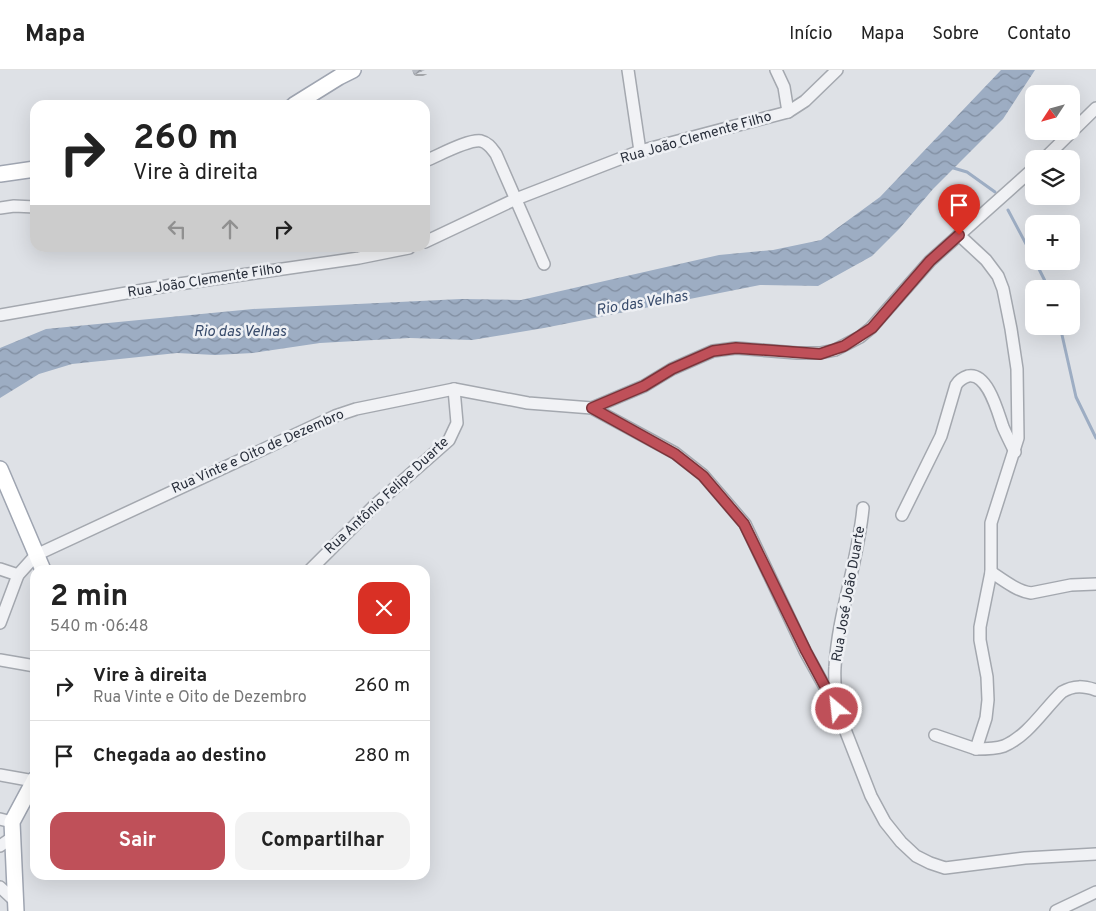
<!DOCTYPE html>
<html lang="pt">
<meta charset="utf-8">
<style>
:root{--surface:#fff;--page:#f2f2f2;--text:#222;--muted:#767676;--line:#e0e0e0;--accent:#bf5059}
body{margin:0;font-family:Overpass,sans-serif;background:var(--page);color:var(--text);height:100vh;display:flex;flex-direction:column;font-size:19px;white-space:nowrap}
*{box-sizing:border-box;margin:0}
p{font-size:16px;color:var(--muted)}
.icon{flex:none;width:28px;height:28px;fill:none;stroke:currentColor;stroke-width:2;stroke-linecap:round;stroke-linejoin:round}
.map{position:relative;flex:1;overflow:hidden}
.panel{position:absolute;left:30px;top:495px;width:400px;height:315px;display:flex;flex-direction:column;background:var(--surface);border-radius:15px;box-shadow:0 5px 20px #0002}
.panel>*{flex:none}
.banner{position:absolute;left:30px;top:30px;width:400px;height:152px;border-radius:15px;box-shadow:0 5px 20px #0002;background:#fff;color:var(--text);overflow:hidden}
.needle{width:32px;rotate:234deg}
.tools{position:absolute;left:1025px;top:15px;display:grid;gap:10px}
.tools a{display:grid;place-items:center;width:55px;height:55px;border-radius:10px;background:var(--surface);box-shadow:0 5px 20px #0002;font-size:25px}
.pin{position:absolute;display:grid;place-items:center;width:42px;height:42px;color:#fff;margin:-51px -21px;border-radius:50% 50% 50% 0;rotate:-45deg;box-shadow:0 0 5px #0007}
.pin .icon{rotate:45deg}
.me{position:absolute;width:55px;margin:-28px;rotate:332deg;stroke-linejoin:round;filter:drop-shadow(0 0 4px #0008)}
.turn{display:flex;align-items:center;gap:18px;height:105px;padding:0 20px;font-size:22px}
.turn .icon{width:65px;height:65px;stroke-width:2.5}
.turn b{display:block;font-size:35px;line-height:42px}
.lanes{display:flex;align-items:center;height:48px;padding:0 20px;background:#0003;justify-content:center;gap:25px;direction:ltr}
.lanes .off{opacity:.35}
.round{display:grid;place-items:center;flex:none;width:52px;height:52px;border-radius:15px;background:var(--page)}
.head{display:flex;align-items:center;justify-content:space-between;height:85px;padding:0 20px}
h1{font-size:30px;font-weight:700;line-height:38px}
.primary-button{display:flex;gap:10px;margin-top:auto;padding:10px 20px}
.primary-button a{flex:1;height:58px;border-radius:15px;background:var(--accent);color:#fff;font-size:20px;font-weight:700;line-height:58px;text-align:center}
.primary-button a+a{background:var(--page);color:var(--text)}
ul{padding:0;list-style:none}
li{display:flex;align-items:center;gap:15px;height:70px;padding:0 20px;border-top:1px solid var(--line)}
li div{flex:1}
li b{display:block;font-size:19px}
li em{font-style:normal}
header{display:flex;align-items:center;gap:30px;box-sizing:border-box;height:70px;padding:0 25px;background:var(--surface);border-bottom:1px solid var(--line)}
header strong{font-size:24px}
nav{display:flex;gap:28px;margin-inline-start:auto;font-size:18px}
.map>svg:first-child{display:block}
.water{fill:url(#water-waves)}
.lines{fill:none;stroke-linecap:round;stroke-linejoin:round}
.stream{stroke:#9dadc3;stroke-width:3}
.building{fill:url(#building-cross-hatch);filter:url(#shadow)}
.minor-casing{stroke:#a4a8af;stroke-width:14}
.major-casing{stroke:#9fa5b1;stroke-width:18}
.minor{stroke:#f1f2f5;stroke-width:11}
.major{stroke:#fff;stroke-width:15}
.route-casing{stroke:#7c343a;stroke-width:12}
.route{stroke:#bf5059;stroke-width:9}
.labels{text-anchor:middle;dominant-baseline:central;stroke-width:5;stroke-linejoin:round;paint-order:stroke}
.street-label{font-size:14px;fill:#292f3b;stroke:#eef0f4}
.water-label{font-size:15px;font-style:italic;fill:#384b6b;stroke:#eef0f4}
</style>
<header>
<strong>Mapa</strong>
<nav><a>Início</a><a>Mapa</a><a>Sobre</a><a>Contato</a></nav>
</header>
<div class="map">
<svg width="1096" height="841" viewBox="0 0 1096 841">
<defs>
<pattern id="water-waves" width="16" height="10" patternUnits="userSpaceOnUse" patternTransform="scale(1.25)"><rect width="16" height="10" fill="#9dadc3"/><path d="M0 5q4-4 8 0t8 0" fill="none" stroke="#808da0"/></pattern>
<pattern id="building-cross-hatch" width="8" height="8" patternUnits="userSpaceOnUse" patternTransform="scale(1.25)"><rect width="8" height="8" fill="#b6bac2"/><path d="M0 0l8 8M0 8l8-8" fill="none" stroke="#94989f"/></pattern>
<filter id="shadow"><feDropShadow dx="2.5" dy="4" stdDeviation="0" flood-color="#0004"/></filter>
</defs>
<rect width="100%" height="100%" fill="#dee1e6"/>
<path class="water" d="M 1001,0 L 1035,0 L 1003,49 L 933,119 L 900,158 L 872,186 L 818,216 L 760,215 L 544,258 L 472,270 L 410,268 L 320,273 L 253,283 L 215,285 L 177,283 L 72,294 L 39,304 L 0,328 L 0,278 L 46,259 L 253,239 L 461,229 L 521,230 L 719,185 L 773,180 L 821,170 L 880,127 Z"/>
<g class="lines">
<g class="stream">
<path d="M 950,97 L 967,102 L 995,122"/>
<path d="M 1008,140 L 1034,189"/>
<path d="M 1035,191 L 1049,219"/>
<path d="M 1060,256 L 1076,327 L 1096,368"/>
</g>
</g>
<path class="building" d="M 412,0 L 425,0 L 414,5 Z"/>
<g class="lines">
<defs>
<g id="minor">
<path d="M 628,0 L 640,81"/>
<path d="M 776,0 L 784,17 L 788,42"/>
<path d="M 1044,89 L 1096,38"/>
<path d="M 425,91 C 438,86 468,69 481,71 C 489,73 492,79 496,84 L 544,194"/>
<path d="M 0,138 L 14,136 L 35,137"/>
<path d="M 425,172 L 516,129 L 640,81 L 788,42 L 805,31 L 837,0"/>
<path d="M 0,245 L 172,215 L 359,188 L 409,178"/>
<path d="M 592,338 L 675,383 L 703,405 L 745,454 L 805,581 L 837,639 L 871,726 L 885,752 L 901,772 L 916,786 L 930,793 L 945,798 L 1025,788 L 1096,784"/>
<path d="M 902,445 L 941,366 L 956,315 C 959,310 962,308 968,306 C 988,302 998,343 1003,357 C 1007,366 1011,374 1015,382"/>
<path d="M 0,499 L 18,505"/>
<path d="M 310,500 L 374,436 L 449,370 L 457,353 L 454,319"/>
<path d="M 991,502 C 1003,510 1017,521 1031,523 L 1071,515 L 1096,514"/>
<path d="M 0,553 L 18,505 L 36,485 L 335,346 L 356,339 L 454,319 L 528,333 L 592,338 L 644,316 L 672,299 L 713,281 L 736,278 L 797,283 L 820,283 L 835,280 L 860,267 L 871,258 L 930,191 L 1034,98"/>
<path d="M 0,590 L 35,596"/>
<path d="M 836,635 C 836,622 834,609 835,597 C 838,543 858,492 863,438"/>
<path d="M 935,665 L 976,679 L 986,648 L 988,630 L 987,607 L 980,570 L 980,557 L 991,502 L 991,453 L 1018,368 L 1017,299 L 1011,259 L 1003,219 L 998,206 L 986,190 L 959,165"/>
<path d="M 976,679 C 985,679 995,679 1004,676 C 1028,666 1044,639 1062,622 C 1074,615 1084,616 1096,620"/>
<path d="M 0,705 L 34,711"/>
<path d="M 0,749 L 12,752"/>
<path d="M 0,776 L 13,767"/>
<path d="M 0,817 L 15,831"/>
<path d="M 1056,841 L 1096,822"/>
</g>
<g id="major">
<path d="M 294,35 L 339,7 L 353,0"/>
<path d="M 0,104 L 35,99"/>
<path d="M 0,399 L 43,500"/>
<path d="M 16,841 L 12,752 L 35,709"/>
</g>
</defs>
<use href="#minor" class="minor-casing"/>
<use href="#major" class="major-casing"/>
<use href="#minor" class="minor"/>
<use href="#major" class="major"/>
</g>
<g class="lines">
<defs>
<path id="route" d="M 837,639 L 806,581 L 744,454 L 703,406 L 675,384 L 592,338 L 644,316 L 672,299 L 713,281 L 736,278 L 820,284 L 844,276 L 872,258 L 930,191 L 959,165"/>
</defs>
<use href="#route" class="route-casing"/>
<use href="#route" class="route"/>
</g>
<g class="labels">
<g class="street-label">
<text transform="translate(696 68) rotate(-16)">Rua João Clemente Filho</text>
<text transform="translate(205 211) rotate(-9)">Rua João Clemente Filho</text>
<text transform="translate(258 382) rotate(-24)">Rua Vinte e Oito de Dezembro</text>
<text transform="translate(387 426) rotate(-43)">Rua Antônio Felipe Duarte</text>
<text transform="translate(849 524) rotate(-80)">Rua José João Duarte</text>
</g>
<g class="water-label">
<text transform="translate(642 234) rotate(-9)">Rio das Velhas</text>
<text x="240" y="262">Rio das Velhas</text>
</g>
</g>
</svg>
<div class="tools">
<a><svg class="needle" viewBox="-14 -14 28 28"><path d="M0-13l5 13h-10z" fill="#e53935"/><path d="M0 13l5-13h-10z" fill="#767676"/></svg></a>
<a><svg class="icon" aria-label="layers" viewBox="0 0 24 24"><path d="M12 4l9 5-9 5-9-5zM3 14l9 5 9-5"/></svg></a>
<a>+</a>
<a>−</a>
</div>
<div class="pin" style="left:959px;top:165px;background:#d93025"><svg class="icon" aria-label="arrive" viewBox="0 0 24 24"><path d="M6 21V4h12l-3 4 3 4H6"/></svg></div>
<svg class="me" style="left:837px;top:639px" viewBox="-20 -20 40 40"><circle r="17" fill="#bf5059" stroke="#fff" stroke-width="3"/><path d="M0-11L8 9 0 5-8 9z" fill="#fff"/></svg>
<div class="banner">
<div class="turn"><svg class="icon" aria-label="right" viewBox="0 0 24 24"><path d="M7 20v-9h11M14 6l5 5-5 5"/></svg><div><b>260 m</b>Vire à direita</div></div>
<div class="lanes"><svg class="icon off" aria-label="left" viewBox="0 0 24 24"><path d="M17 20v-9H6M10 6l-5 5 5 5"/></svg><svg class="icon off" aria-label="ahead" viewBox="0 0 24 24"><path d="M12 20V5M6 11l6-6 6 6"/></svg><svg class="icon" aria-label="right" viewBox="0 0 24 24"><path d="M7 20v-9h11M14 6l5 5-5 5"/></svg></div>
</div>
<section class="panel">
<div class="head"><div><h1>2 min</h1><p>540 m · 06:48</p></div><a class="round" style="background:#d93025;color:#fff"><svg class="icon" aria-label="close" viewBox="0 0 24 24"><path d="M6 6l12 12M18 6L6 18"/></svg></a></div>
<ul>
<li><svg class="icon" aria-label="right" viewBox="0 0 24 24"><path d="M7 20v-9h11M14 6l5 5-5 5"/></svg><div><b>Vire à direita</b><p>Rua Vinte e Oito de Dezembro</p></div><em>260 m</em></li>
<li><svg class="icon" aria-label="arrive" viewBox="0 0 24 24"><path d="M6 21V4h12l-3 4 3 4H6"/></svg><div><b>Chegada ao destino</b></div><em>280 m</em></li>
</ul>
<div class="primary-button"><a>Sair</a><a>Compartilhar</a></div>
</section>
</div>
